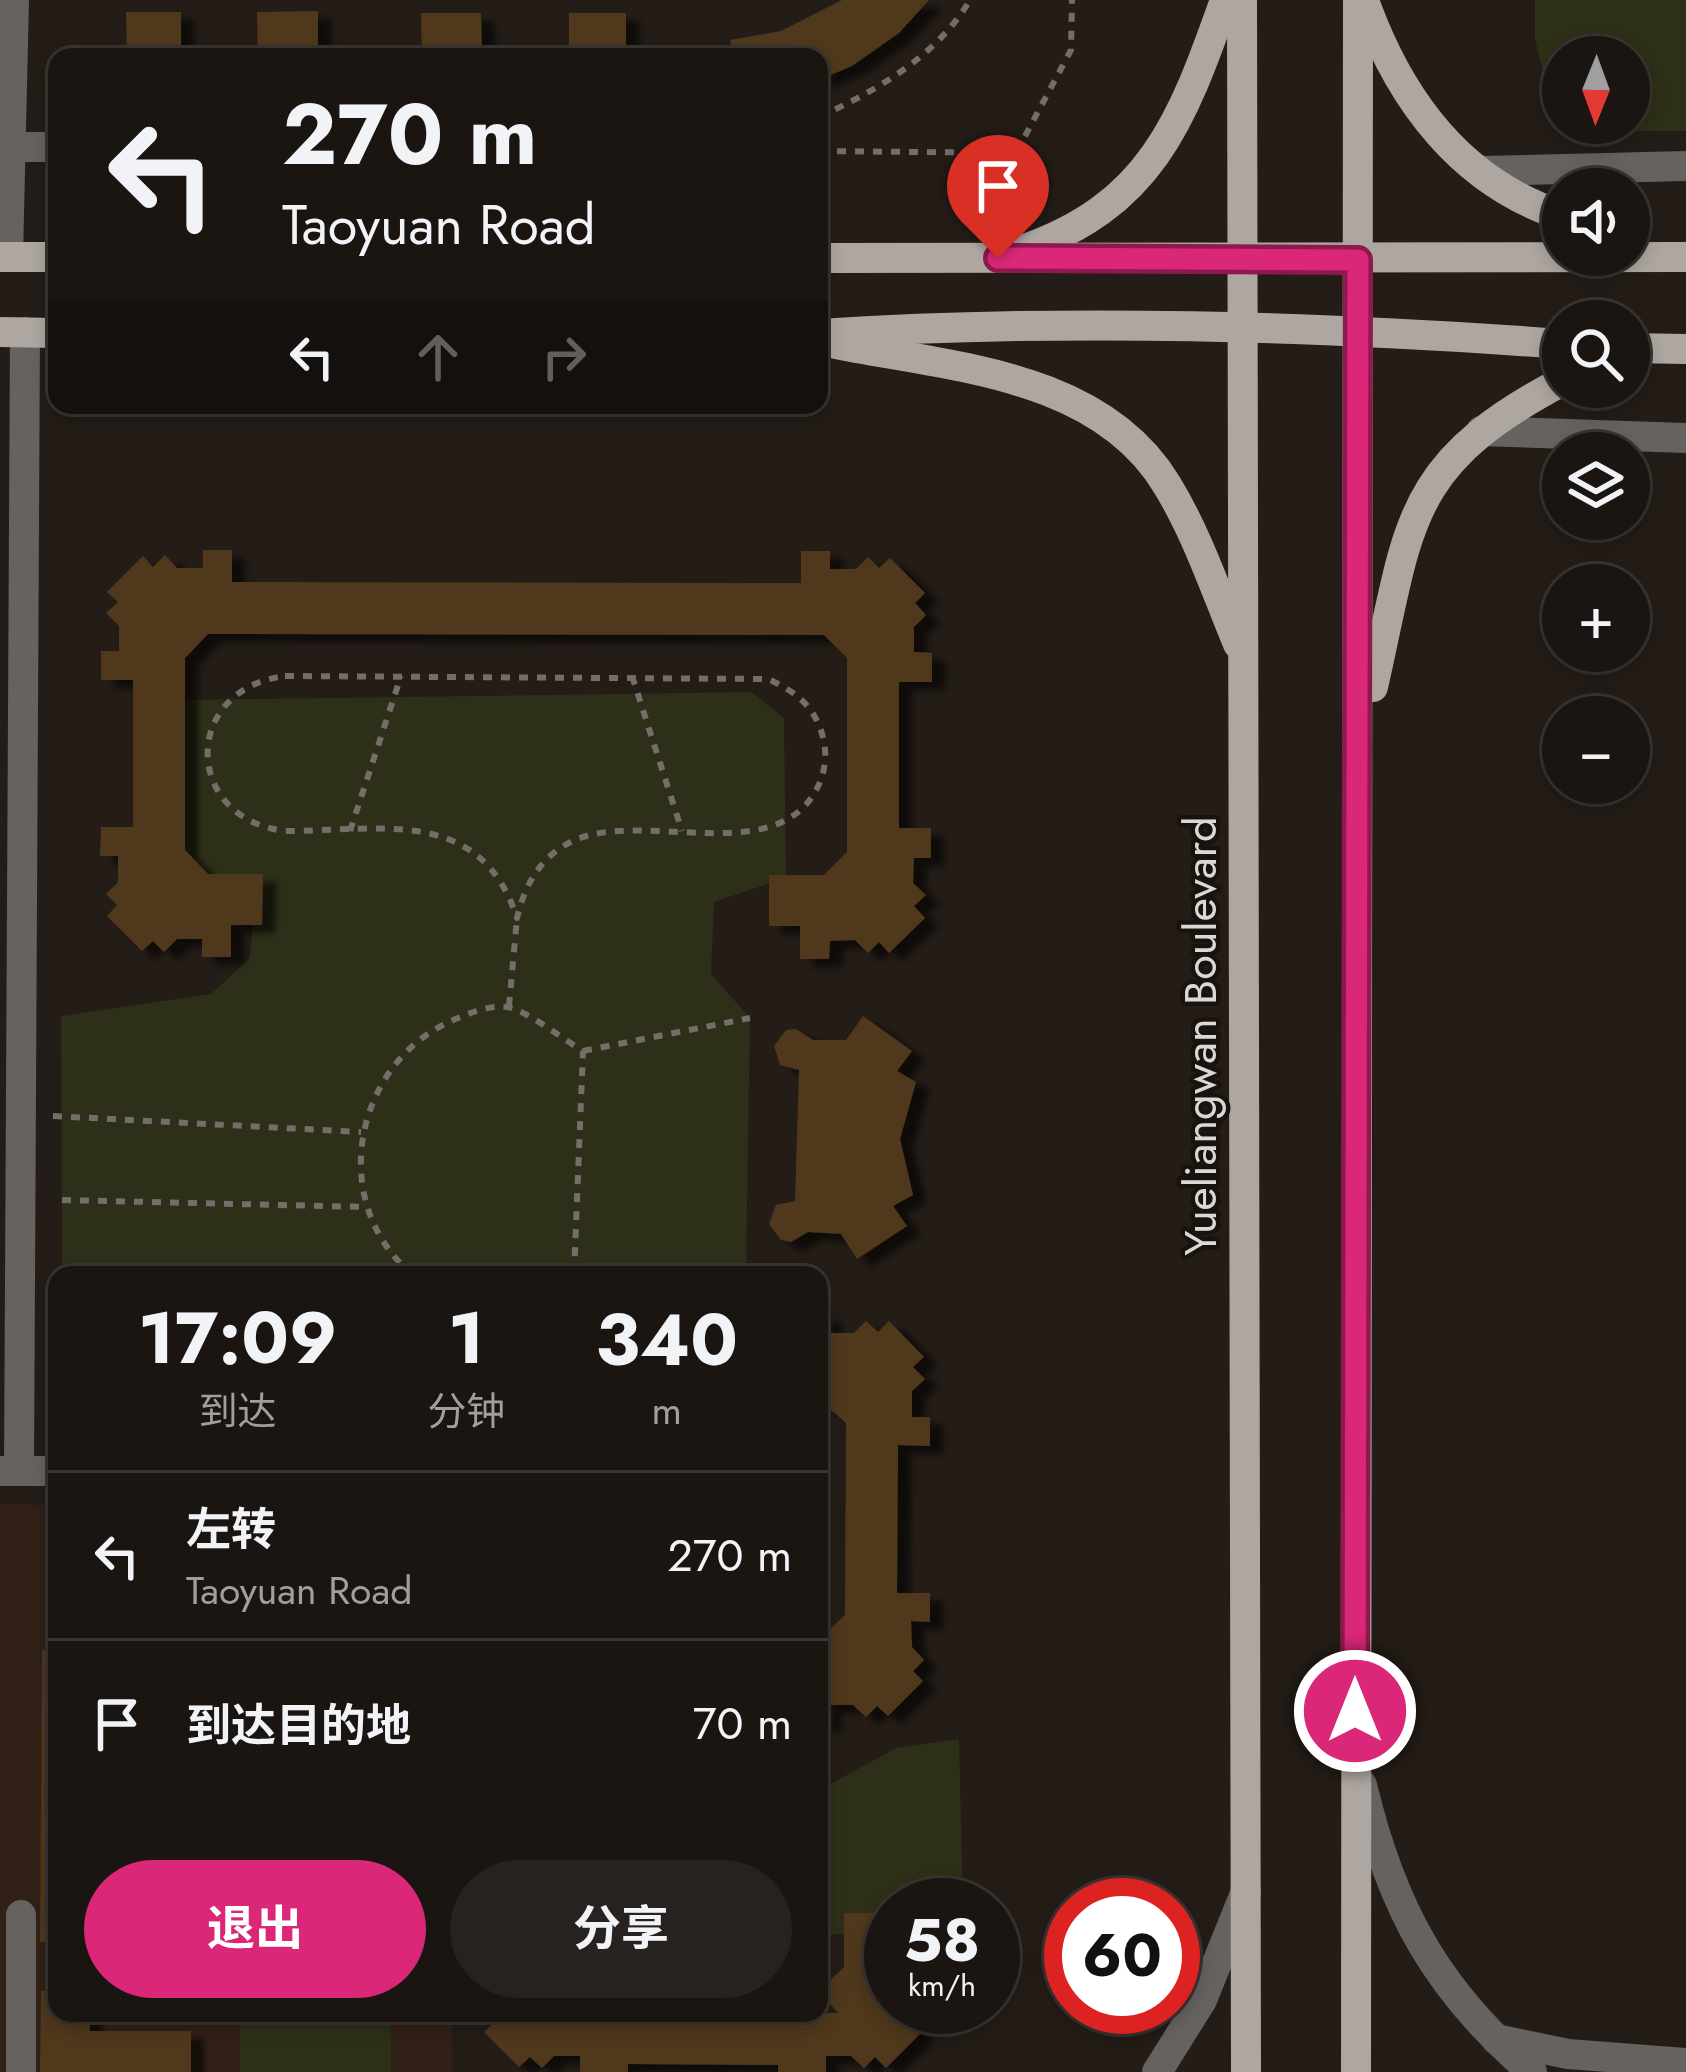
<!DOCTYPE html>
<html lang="zh">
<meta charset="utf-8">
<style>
:root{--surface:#1a1511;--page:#27221f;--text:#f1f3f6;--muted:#9f9f9f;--line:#383431;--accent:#db2777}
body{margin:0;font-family:Jost,"Noto Sans SC",sans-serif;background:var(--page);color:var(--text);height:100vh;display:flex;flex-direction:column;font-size:45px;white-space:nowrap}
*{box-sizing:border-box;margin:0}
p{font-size:39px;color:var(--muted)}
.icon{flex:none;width:66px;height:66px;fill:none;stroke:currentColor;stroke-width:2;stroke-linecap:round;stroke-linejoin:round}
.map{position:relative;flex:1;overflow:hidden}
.panel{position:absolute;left:48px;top:1266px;width:780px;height:756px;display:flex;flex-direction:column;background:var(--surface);border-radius:24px;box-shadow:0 6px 18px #0003,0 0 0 3px var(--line)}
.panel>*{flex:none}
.hud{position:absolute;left:48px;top:48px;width:780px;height:366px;border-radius:24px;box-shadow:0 6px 18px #0003,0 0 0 3px var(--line);background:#1a1511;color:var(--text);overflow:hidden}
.needle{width:78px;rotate:181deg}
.fabs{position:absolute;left:1542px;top:36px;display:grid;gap:24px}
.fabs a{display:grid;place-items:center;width:108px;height:108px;border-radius:50%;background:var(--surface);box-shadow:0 6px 18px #0003,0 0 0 3px var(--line);font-size:60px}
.speed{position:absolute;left:864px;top:1878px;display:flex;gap:24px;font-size:60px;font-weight:700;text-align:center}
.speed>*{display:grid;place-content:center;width:156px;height:156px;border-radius:50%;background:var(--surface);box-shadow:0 6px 18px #0003,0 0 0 3px var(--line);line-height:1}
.speed small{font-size:30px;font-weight:400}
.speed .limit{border:18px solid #d22;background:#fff;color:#111}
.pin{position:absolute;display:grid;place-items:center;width:102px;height:102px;color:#fff;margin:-123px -51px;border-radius:50% 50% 50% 0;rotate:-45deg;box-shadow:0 0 12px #0007}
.pin .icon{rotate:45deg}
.me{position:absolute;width:132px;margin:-66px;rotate:0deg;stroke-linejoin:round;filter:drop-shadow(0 0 9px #0008)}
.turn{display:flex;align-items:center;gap:42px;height:252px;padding:0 36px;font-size:54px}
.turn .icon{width:156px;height:156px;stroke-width:2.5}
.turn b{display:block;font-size:84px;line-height:102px}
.lanes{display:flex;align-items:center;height:114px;padding:0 36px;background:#0003;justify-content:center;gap:60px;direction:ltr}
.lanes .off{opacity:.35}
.eta{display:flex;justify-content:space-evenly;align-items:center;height:204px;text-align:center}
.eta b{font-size:72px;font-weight:700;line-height:84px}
.cta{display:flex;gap:24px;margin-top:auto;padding:24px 36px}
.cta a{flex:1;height:138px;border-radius:72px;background:var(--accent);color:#fff;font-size:48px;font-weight:700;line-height:138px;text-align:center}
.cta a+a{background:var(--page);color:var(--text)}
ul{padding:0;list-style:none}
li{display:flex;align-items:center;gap:36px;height:168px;padding:0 36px;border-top:3px solid var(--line)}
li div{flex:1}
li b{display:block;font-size:45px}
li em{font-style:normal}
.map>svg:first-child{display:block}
.education{fill:#312018}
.green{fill:#2d2f18}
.building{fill:#4f391e;filter:url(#shadow)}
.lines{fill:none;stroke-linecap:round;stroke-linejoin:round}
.path{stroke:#746e6a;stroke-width:6;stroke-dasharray:9 9;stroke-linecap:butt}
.minor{stroke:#65625f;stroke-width:30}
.major{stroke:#aea7a1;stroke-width:30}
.route-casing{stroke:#8e194d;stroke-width:30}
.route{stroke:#db2777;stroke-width:21}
.labels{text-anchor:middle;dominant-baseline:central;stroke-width:9;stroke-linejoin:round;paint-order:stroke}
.street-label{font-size:45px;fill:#dcd7d4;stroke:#19130e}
</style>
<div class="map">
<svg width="1686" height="2072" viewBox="0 0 1686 2072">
<defs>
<filter id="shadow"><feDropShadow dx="13" dy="8" stdDeviation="3" flood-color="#0009"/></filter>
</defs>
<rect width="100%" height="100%" fill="#231c17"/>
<path class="education" d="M 0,1504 L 57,1505 L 57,2013 L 452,2013 L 452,2072 L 0,2072 Z"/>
<g class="green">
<path d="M 1535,0 L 1686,0 L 1686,131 L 1611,131 L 1589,123 L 1629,123 L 1629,57 L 1563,57 L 1563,114 L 1552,110 L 1535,39 Z"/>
<path d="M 752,692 L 784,718 L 786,878 L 714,902 L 711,974 L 750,1018 L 746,1274 L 62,1275 L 61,1016 L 211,994 L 250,958 L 255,894 L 165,878 L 181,700 Z"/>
<path d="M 959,1739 L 963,1905 L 891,1905 L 891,1935 L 819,1934 L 819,1785 L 827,1786 L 896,1748 Z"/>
<rect x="240" y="2013" width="151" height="59"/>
</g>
<g class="building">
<path d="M 842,0 L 929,0 L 899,33 L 852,66 L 819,80 L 819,57 L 734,57 L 730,40 L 781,31 Z"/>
<path d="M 318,11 L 318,57 L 258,57 L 257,12 Z"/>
<path d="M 126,12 L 181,12 L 181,57 L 127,57 Z"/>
<path d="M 421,13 L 481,13 L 482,57 L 422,57 Z"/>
<rect x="569" y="13" width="57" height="44"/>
<path d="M 203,550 L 232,550 L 232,582 L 801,583 L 801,551 L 830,551 L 830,569 L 856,569 L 868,557 L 879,568 L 890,558 L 925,593 L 915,603 L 926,615 L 914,627 L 914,652 L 932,653 L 932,682 L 899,682 L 899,828 L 931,828 L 931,858 L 914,858 L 913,883 L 926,895 L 914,906 L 925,918 L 889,953 L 879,942 L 868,953 L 855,940 L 830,941 L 829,959 L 800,959 L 800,926 L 769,926 L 769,875 L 824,875 L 847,852 L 847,658 L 824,635 L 208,634 L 185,658 L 185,850 L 208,874 L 263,874 L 262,925 L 231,925 L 231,957 L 202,957 L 202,939 L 177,939 L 164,952 L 153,941 L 142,951 L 107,916 L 117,905 L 106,894 L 118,882 L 118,856 L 100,856 L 101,827 L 133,827 L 133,680 L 101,680 L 101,651 L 119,651 L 119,626 L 106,613 L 118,602 L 107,592 L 143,556 L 153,567 L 165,555 L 177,568 L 203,568 Z"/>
<path d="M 863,1016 L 912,1051 L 897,1071 L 916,1082 L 900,1139 L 913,1195 L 893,1206 L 907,1226 L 857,1259 L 841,1234 L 808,1232 L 791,1242 L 781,1240 L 769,1224 L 776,1205 L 795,1201 L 799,1070 L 780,1065 L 774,1046 L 786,1030 L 796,1029 L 813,1040 L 846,1040 Z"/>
<path d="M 819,1315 L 828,1315 L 828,1333 L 854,1333 L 866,1321 L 878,1332 L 889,1321 L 924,1357 L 913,1367 L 925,1379 L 912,1391 L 912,1417 L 930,1417 L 930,1446 L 898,1445 L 897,1593 L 930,1593 L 930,1622 L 911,1621 L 912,1647 L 924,1660 L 913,1671 L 923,1681 L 888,1716 L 877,1706 L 866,1717 L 853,1705 L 828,1705 L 828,1722 L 819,1723 L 819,1639 L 845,1615 L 846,1423 L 819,1399 Z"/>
<path d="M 42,1650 L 57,1650 L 57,1942 L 40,1942 Z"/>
<path d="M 844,1913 L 891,1913 L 891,2007 L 922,2011 L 911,2022 L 921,2033 L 886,2068 L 875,2057 L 864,2068 L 851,2056 L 826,2056 L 826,2072 L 778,2072 L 778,2065 L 628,2064 L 628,2072 L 580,2072 L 580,2056 L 554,2056 L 542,2068 L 530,2057 L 519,2067 L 484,2032 L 495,2022 L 486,2013 L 838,2013 L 819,1991 L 844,1967 Z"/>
<path d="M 41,1991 L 57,1991 L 57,2013 L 90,2013 L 90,2031 L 191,2031 L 191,2072 L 40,2072 Z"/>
</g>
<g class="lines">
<g class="path">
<path d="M 819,117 C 876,91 937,56 970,0"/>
<path d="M 819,151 L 1016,153 L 1071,50 L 1072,0"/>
<path d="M 285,676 L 768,679 C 792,690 811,703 820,728 C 827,745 827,764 820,782 C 782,872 647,809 575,840 C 541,855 525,884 517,918 C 480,805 380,831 284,831 C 182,817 182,689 285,676 Z"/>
<path d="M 632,676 L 682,831"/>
<path d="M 350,831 L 401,676"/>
<path d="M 509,1006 L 517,918"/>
<path d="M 583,1051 L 750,1018"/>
<path d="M 53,1116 L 361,1132"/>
<path d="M 62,1200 L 367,1207"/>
<path d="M 413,1275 C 325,1202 354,1059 458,1018 C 472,1012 496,1003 511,1008 C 535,1016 561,1038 583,1051 L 574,1275"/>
</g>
<g class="minor">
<path d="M 0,147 L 57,147"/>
<path d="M 1480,171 L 1686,166"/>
<path d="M 8,257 L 14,0"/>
<path d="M 1481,431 L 1686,438"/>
<path d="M 3,1471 L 57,1471"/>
<path d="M 19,1471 L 25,332"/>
<path d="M 1362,1785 C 1391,1907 1436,1990 1532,2072"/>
<path d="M 1496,2039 L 1568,2054 L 1686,2063"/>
<path d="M 21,2072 L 21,1915"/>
<path d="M 1157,2072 L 1202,2000 L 1246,1891"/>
</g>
<g class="major">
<path d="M 1242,0 L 1246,2072"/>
<path d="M 1366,6 C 1401,101 1462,183 1563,216"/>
<path d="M 1019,251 C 1151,207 1182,121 1225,0"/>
<path d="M 0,257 L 57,257"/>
<path d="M 819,258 L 1686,257"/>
<path d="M 0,332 L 57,333"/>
<path d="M 819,334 C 1067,318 1316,326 1563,344"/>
<path d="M 831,343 C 947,367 1099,372 1167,485 C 1197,534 1216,591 1238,644"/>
<path d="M 1629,348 L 1686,349"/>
<path d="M 1373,687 C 1410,524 1403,465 1563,381"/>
<path d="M 1356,2072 L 1358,0"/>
</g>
</g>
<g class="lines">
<defs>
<path id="route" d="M 998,258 L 1358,260 L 1355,1711"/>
</defs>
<use href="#route" class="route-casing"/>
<use href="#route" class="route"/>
</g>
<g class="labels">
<g class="street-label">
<text transform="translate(1200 1036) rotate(-90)">Yueliangwan Boulevard</text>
</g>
</g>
</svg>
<div class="fabs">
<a><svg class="needle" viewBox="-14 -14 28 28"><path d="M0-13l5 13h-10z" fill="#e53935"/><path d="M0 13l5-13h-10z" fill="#9f9f9f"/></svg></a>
<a><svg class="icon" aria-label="sound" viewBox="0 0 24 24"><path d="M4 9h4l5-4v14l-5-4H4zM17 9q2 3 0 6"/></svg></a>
<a><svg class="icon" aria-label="search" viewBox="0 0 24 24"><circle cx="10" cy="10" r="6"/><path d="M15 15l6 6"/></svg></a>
<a><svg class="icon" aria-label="layers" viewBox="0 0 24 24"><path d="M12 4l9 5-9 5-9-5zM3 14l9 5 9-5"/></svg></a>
<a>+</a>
<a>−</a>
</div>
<div class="speed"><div>58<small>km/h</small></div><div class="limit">60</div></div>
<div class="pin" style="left:998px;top:258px;background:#d93025"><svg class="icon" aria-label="arrive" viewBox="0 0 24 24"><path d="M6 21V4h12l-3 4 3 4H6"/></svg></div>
<svg class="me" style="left:1355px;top:1711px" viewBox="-20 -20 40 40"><circle r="17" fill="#db2777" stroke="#fff" stroke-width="3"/><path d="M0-11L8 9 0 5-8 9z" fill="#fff"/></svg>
<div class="hud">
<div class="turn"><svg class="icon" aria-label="left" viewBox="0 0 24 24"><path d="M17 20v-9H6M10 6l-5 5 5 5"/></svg><div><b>270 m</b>Taoyuan Road</div></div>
<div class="lanes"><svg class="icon" aria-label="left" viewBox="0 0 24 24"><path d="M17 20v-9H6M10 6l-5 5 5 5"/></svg><svg class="icon off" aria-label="ahead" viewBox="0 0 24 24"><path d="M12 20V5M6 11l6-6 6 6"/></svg><svg class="icon off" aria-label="right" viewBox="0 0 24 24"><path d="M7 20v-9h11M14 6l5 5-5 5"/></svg></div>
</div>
<section class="panel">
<div class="eta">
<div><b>17:09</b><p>到达</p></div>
<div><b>1</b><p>分钟</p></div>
<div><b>340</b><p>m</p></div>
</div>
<ul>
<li><svg class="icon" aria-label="left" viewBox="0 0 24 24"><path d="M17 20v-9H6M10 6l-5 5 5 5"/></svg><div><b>左转</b><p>Taoyuan Road</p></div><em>270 m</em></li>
<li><svg class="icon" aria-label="arrive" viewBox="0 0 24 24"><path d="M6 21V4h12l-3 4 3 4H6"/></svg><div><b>到达目的地</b></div><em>70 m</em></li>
</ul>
<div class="cta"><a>退出</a><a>分享</a></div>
</section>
</div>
